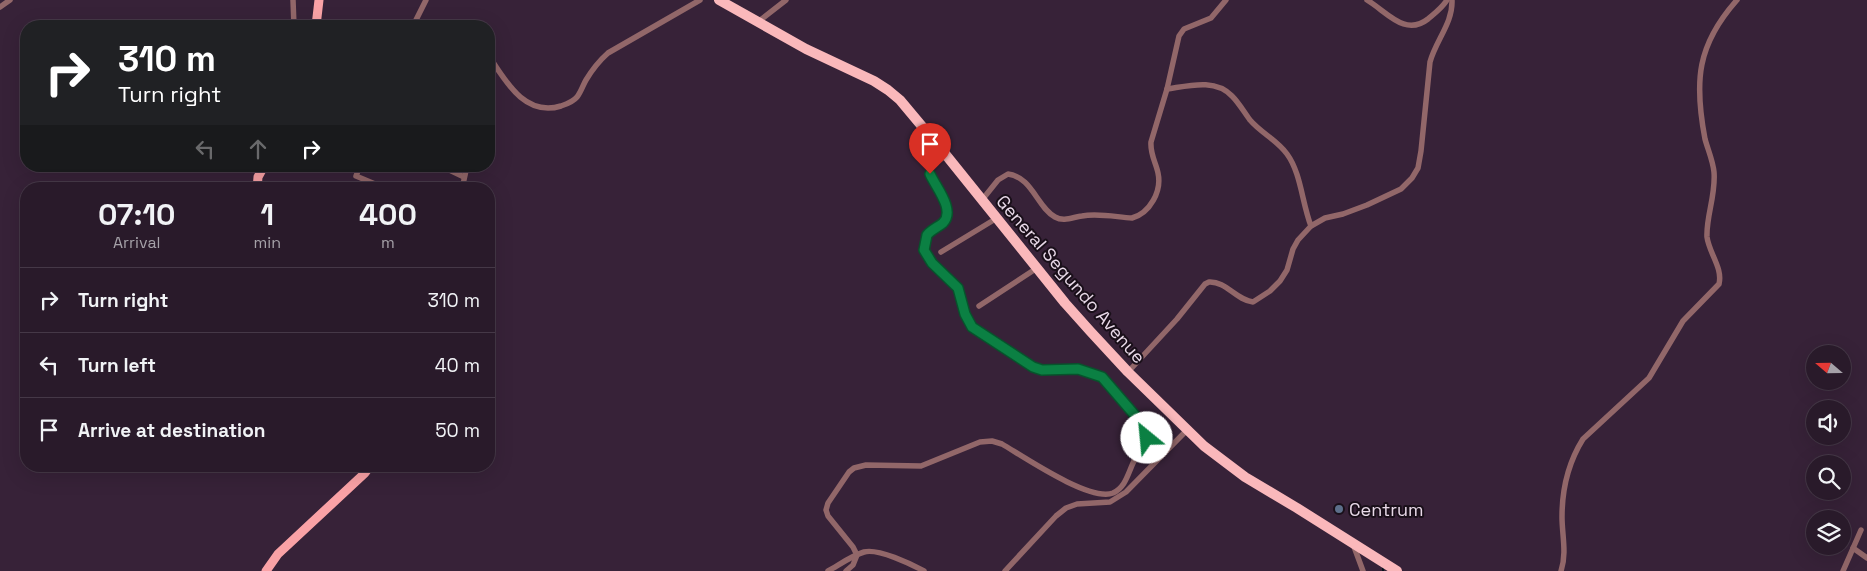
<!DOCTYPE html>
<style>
:root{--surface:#291a2a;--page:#312332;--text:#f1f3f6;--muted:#a5a1a8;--line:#453847}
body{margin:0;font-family:"Space Grotesk",sans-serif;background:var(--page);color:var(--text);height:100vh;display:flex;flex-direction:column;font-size:19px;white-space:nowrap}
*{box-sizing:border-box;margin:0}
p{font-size:16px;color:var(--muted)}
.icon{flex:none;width:28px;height:28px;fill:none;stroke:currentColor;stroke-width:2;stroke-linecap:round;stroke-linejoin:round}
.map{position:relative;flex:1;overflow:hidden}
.details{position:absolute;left:20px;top:182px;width:475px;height:290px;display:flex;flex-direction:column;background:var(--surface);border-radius:20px;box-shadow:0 5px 20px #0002,0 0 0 1px var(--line)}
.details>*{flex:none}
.banner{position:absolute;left:20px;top:20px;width:475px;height:152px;border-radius:20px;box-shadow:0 5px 20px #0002,0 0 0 1px var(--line);background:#202124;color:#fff;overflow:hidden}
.needle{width:32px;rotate:290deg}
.fabs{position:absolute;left:1806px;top:345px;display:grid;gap:10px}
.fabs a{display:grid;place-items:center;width:45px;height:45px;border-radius:50%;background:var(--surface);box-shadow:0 5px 20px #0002,0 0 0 1px var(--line);font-size:25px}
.pin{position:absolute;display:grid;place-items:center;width:42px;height:42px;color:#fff;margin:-51px -21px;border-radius:50% 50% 50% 0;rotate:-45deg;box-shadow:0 0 5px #0007}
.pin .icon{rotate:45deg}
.me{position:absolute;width:55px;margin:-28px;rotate:332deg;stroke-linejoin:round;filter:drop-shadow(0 0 4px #0008)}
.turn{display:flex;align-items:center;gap:18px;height:105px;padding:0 15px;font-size:22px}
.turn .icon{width:65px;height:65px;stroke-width:2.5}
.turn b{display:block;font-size:35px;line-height:42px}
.lanes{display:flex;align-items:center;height:48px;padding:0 15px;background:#0003;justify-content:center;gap:25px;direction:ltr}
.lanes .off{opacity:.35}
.eta{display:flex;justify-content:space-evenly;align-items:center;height:85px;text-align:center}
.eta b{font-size:30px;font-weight:800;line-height:35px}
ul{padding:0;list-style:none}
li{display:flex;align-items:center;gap:15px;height:65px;padding:0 15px;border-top:1px solid var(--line)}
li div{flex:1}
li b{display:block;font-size:19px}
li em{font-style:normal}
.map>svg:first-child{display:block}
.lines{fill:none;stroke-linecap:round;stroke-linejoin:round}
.stream{stroke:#06141b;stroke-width:2}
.minor{stroke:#926769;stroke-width:5.5}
.primary{stroke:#faa2a6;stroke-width:9}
.trunk{stroke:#fab8bb;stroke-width:10}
.route-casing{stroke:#07532c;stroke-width:12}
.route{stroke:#0b8043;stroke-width:9}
.service-dot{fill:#5c6f8a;stroke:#190f19;stroke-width:2}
.labels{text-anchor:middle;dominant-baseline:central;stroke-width:4;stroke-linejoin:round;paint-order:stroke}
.street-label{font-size:18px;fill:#e9dae9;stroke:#190f19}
.poi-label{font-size:18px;fill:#e9dae9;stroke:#190f19;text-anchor:start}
</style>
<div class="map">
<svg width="1867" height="571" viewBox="0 0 1867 571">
<rect width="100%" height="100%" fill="#372238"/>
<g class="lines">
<path class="stream" d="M 1383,571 L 1383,566"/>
<g class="minor">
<path d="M 293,0 L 294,26"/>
<path d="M 1367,0 C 1387,12 1405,37 1428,19 C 1435,13 1442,8 1447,0"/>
<path d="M 0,7 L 10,0"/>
<path d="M 758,22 L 786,0"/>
<path d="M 413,26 L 426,0"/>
<path d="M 489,56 C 506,82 525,117 561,106 C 567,104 573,102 577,97 C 581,92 583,85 586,80 C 592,70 599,61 608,53 L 700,0"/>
<path d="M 1167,89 C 1188,86 1215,78 1232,96 C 1239,103 1244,112 1250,120 C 1261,133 1277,140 1287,154 C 1301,173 1302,203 1311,226"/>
<path d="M 360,166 L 356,176 L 387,189"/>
<path d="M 441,166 L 464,177"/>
<path d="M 462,189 L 467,166"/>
<path d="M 982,200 L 998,180 L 1008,174 C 1032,177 1037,207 1055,217 C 1064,222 1073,217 1082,216 C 1098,213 1116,217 1132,218 C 1150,213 1162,191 1158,173 C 1156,163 1150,154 1151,142 L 1167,89 L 1179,36 L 1184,29 L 1211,18 L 1226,0"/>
<path d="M 941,252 L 997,218"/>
<path d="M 979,306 L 1037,268"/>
<path d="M 1128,372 L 1177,319 L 1205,284 L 1209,282 C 1226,281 1236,300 1253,302 L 1270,291 L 1280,281 L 1287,270 L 1293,249 L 1298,240 L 1311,226 L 1325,218 L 1343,214 L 1367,205 L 1401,189 L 1412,178 L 1418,168 L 1421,151 L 1430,62 C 1436,40 1453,23 1452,0"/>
<path d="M 1353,544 L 1363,571"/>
<path d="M 1853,548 L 1867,558"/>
<path d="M 828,571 C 839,565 851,556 864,552 C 878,548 911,564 924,571"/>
<path d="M 846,571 L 853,565 L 857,555 L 853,547 L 828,516 L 826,510 L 828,503 L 849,472 L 854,468 L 866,465 L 921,466 L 980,442 L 992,441 L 1002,444 C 1024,457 1090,502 1113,493 C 1126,487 1128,473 1134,461 C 1139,450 1151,440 1145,427 L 1101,377 L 1078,369 L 1042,370 L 1033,367 L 973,327 L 965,314 L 958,288 L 941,273 L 926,254 L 924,247 L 927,235 C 932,229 941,227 945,220 C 953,207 933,185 930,172 L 932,166 L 946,155"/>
<path d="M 1005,571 L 1056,516 L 1066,508 L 1077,504 L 1110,502 L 1126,492 L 1187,430"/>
<path d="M 1561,571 C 1567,553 1562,535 1562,517 C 1562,489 1568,463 1583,439 L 1649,378 L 1683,321 L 1719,284 C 1723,268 1709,253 1707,237 C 1706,216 1716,195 1714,172 C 1713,161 1708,150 1705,139 C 1694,81 1697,45 1737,0"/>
<path d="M 1843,571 L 1861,530"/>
</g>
<g class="primary">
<path d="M 316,26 L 319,0"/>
<path d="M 257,189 L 258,177 L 264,166"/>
<path d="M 266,571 L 278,554 L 365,473 L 370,466"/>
</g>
<path class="trunk" d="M 719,0 L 806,49 L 874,81 L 888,90 L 900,100 L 946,155 L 1065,303 L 1090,331 L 1128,372 L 1204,446 L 1245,477 L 1297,508 L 1397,571"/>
</g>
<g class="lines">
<defs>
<path id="route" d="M 930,174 C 935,186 956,210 943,223 C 938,227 931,230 927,235 L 924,250 L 932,263 L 958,288 L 965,314 L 972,327 L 1033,367 L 1042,370 L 1078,369 L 1102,377 L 1145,427 L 1147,433 L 1147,438"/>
</defs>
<use href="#route" class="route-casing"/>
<use href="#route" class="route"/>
</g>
<circle class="service-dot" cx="1339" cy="509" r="5"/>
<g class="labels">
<g class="street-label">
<text transform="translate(1071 279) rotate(49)">General Segundo Avenue</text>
</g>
<g class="poi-label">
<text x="1349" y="509">Centrum</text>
</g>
</g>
</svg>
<div class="fabs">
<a><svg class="needle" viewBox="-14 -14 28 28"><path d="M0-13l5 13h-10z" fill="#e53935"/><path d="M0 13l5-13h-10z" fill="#a5a1a8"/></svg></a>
<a><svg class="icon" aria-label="sound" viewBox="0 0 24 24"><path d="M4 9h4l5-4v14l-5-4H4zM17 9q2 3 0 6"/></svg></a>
<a><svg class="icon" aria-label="search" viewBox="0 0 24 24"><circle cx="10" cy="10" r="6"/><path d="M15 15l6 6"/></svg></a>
<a><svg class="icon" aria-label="layers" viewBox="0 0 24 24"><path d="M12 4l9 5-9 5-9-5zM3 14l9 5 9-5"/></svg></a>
</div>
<div class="pin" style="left:930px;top:174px;background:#d93025"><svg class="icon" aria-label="arrive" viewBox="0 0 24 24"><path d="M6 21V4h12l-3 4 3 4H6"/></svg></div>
<svg class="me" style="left:1147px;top:438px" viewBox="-20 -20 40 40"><circle r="19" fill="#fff"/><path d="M0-13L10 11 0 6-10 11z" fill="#0b8043"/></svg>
<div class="banner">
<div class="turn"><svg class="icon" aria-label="right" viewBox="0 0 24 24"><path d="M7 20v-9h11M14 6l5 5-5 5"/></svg><div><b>310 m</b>Turn right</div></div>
<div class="lanes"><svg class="icon off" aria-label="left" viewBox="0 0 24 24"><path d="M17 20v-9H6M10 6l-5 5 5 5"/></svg><svg class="icon off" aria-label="ahead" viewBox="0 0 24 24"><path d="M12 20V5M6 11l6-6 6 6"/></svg><svg class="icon" aria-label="right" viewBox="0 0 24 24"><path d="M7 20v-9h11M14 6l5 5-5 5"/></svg></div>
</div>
<section class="details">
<div class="eta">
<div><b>07:10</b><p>Arrival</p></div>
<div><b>1</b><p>min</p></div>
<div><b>400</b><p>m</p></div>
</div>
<ul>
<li><svg class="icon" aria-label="right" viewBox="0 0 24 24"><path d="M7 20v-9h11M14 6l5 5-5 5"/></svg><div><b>Turn right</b></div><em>310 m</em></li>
<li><svg class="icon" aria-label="left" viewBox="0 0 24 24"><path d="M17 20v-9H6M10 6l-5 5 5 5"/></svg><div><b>Turn left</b></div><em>40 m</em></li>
<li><svg class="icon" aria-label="arrive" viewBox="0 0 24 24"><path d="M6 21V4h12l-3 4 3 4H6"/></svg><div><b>Arrive at destination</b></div><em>50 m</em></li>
</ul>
</section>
</div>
